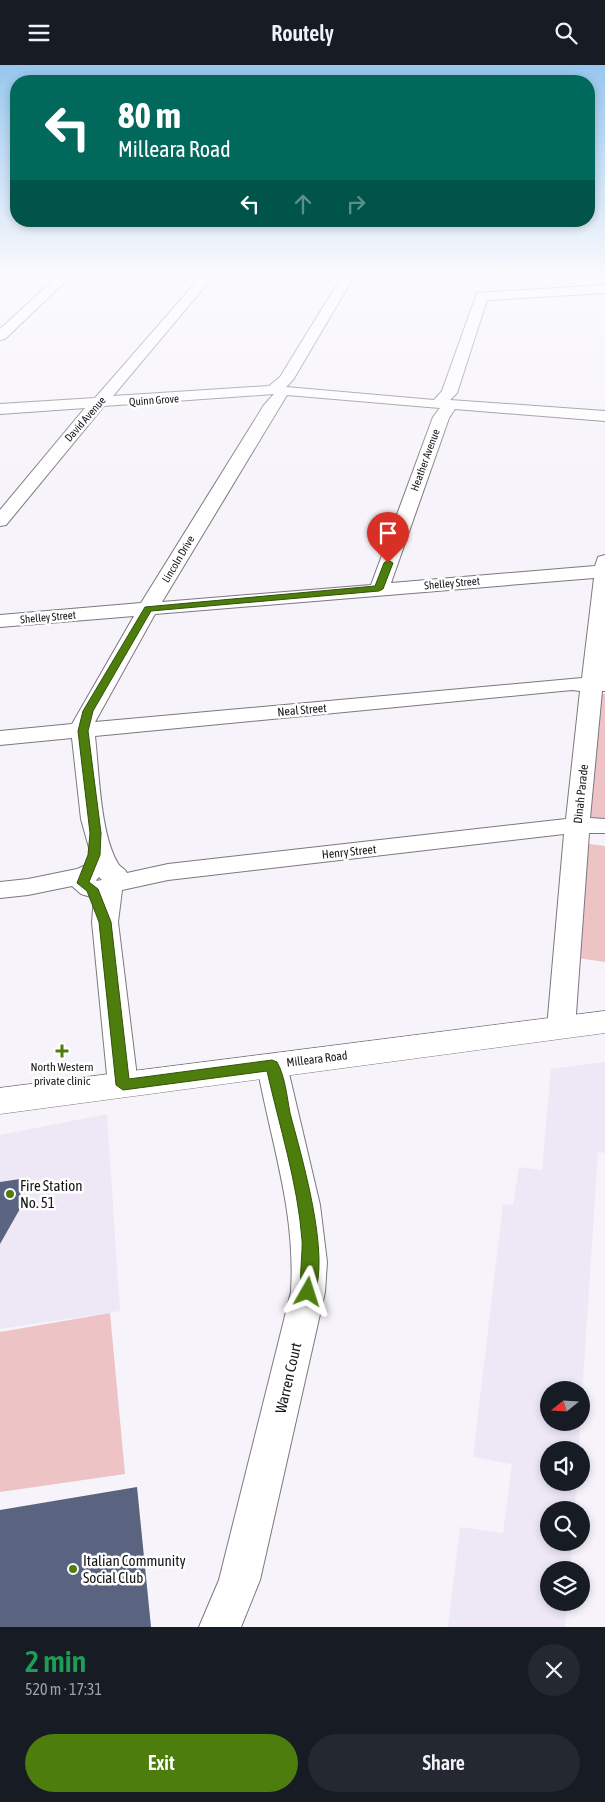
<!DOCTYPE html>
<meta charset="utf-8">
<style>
:root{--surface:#171b24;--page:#242831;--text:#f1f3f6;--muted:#9ea1a6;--accent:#4d7e0d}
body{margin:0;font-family:"Asap Condensed",sans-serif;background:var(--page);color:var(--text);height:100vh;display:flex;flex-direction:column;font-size:19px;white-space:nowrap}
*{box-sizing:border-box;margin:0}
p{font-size:16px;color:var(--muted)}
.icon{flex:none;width:28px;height:28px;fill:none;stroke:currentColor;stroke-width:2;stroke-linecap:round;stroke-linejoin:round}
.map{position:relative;height:1562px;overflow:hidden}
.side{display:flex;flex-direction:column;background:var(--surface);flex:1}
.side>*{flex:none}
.top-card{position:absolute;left:10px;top:10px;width:585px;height:152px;border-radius:20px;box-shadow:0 2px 8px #0003;background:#00695c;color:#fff;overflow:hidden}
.needle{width:32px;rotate:252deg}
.buttons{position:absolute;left:540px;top:1316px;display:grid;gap:10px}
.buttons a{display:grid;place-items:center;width:50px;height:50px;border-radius:50%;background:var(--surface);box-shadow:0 2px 8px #0003;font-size:25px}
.pin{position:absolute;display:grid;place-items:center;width:42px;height:42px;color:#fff;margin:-51px -21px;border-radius:50% 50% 50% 0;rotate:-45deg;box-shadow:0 0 5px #0007}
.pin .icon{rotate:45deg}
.me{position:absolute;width:55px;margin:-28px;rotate:6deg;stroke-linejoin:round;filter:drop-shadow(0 0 4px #0008)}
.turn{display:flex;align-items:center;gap:18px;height:105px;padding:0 25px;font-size:22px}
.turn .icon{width:65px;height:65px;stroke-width:2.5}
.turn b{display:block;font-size:35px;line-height:42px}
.lanes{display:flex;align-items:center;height:48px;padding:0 25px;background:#0003;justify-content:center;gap:25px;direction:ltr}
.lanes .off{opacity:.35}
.round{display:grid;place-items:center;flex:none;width:52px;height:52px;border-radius:26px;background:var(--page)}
.headline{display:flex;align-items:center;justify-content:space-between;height:85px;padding:0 25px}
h1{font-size:30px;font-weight:600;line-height:38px;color:#1e9e55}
.action{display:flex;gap:10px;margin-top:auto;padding:10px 25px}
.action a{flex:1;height:58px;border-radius:30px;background:var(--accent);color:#fff;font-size:20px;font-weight:600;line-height:58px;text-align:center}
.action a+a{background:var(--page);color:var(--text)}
header{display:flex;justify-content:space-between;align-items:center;height:65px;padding:0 25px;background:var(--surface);font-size:22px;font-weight:600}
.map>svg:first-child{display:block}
.built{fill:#eee8f6}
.green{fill:#edc3c5}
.building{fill:#5a6380}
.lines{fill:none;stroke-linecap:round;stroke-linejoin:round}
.minor-casing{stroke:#7b787e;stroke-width:2}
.major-casing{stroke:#7b787e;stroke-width:1}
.minor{fill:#fff;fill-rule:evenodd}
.major{fill:#fff;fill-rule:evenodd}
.route{fill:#4d7e0d;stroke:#325208}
.poi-dot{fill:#4d7e0d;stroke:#fff;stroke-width:2}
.labels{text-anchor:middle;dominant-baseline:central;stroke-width:5;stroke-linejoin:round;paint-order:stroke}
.far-street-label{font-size:11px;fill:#171618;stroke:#fff}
.street-label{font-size:12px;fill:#171618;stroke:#fff}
.poi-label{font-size:12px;fill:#171618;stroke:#fff}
.near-poi-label{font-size:15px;fill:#171618;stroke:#fff;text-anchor:start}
.near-street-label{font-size:15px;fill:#171618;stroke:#fff}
</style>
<header><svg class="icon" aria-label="menu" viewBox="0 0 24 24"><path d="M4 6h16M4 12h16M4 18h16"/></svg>Routely<svg class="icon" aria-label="search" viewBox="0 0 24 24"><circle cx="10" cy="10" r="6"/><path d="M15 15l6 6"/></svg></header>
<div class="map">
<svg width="605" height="1562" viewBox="0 0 605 1562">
<rect width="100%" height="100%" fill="#f6f3fa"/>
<g class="built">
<path d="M 605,997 L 605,1088 L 598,1087 L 581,1346 L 581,1325 L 549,1325 L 549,1358 L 580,1358 L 579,1385 L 549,1385 L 549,1418 L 576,1418 L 575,1445 L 549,1445 L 549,1478 L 573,1478 L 569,1505 L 549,1505 L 549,1538 L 567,1538 L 565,1562 L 448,1562 L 460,1462 L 503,1468 L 512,1399 L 473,1392 L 503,1139 L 513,1140 L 519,1102 L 542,1105 L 551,1004 Z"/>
<path d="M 107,1049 L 120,1246 L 0,1264 L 0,1070 Z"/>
</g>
<g class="green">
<path d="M 599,628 L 605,629 L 605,755 L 585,752 Z"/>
<path d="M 582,778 L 605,781 L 605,897 L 571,892 Z"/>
<path d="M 110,1248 L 125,1409 L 0,1427 L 0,1267 Z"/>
</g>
<g class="building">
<path d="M 20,1114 L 21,1142 L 0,1179 L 0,1117 Z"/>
<path d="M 137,1422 L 151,1562 L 0,1562 L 0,1445 Z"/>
</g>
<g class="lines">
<defs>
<g id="minor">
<path d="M 61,208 L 74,208 L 5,274 L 0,275 L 0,264 Z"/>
<path d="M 204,208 L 216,208 L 113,331 L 269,321 L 280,312 L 344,208 L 356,208 L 293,315 L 286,322 L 434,335 L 442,326 L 477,228 L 605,220 L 605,228 L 487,235 L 457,328 L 450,335 L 605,346 L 605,356 L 455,344 L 449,353 L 391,518 L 595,501 L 598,492 L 605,490 L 605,626 L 602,626 L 590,753 L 605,754 L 605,768 L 589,768 L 575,963 L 571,970 L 561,973 L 551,970 L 547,963 L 564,769 L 168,815 L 122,825 L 118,857 L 138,1020 L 134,1028 L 123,1031 L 112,1028 L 108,1020 L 92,857 L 94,833 L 81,829 L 72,821 L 28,830 L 0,833 L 0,817 L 28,814 L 77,804 L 93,797 L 81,754 L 72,673 L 0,680 L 0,666 L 72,659 L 134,551 L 0,562 L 0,550 L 141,538 L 264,340 L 274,329 L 104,341 L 6,460 L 0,461 L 0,445 L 85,343 L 0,349 L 0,339 L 95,333 ZM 287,330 L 440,343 L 433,352 L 371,520 L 162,537 ZM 594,513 L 582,613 L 95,657 L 155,549 ZM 572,625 L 580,626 L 566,754 L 168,799 L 127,808 C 125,804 122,803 119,800 C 100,771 99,706 95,671 ZM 99,812 L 102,815 L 96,816 L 97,814 Z"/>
<path d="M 272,989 L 283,992 L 287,1000 L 320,1140 L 327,1197 L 325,1227 L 260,1515 L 241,1562 L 199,1562 L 219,1515 L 291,1227 C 296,1145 271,1079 257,1000 L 261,992 Z"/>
</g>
<path id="major" d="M 605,946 L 605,968 L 0,1049 L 0,1023 Z"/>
</defs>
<use href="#minor" class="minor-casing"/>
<use href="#major" class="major-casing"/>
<use href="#minor" class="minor"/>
<use href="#major" class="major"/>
</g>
<linearGradient id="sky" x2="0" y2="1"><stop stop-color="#97c6ee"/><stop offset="0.49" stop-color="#fbfafd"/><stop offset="1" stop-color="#fbfafd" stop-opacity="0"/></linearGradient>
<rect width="605" height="426" fill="url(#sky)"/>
<path class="route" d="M 388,495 L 393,498 L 383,524 L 379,526 L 151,546 L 93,646 L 88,666 L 101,768 L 100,790 L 89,817 L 98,824 L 111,857 L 129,1014 L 272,995 L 277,997 C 285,1011 287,1032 290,1048 C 301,1090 332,1193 313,1232 L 308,1234 L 302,1232 C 298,1223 303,1188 302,1175 C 298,1119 279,1060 267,1006 L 123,1025 L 116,1020 L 99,857 L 87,826 L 77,818 L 88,790 L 90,768 L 78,666 L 83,646 L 145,542 L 375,521 L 384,498 Z"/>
<g class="poi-dot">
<path d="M59.5 978.5h5v5h5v5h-5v5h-5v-5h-5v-5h5z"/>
<circle cx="10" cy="1129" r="5"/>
<circle cx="73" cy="1504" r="5"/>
</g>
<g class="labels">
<g class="far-street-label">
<text transform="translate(154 335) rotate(-4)">Quinn Grove</text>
<text transform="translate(85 354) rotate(-49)">David Avenue</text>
<text transform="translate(425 395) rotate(-70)">Heather Avenue</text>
<text transform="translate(178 494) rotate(-59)">Lincoln Drive</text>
<text transform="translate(452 518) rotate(-5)">Shelley Street</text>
<text transform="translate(48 552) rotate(-5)">Shelley Street</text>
</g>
<g class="street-label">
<text transform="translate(302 645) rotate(-5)">Neal Street</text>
<text transform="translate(581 729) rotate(-84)">Dinah Parade</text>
<text transform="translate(349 787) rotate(-6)">Henry Street</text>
<text transform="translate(317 994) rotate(-7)">Milleara Road</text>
</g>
<g class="poi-label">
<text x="62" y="1002">North Western<tspan x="62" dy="14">private clinic</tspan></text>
</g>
<g class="near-poi-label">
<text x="20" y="1120">Fire Station<tspan x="20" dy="17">No. 51</tspan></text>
<text x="83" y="1495">Italian Community<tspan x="83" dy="17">Social Club</tspan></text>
</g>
<g class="near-street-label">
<text transform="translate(288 1313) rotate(-77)">Warren Court</text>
</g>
</g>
</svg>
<div class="buttons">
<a><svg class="needle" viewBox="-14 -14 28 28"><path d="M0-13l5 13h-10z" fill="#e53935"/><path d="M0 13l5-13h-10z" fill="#9ea1a6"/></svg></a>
<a><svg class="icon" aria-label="sound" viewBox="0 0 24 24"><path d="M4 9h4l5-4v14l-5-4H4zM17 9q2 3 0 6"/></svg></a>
<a><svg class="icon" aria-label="search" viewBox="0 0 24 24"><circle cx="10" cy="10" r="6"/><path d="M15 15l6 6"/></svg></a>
<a><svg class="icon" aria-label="layers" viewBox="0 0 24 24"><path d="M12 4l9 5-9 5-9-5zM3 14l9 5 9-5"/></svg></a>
</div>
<div class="pin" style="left:388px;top:498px;background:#d93025"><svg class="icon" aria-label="arrive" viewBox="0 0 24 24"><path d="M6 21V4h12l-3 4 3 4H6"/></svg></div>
<svg class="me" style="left:308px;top:1227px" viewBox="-20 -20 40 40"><path d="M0-17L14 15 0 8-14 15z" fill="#4d7e0d" stroke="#fff" stroke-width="4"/></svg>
<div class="top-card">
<div class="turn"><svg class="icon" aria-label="left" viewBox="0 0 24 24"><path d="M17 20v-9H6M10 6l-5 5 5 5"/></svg><div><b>80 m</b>Milleara Road</div></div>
<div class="lanes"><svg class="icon" aria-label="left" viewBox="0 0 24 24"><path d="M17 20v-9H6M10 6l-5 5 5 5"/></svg><svg class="icon off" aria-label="ahead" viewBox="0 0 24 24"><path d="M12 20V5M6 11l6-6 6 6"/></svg><svg class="icon off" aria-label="right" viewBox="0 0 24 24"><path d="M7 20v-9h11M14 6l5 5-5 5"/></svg></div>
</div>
</div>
<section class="side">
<div class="headline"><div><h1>2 min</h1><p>520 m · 17:31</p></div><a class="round"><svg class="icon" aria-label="close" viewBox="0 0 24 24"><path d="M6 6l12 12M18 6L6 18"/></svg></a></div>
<div class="action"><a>Exit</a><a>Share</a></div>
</section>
